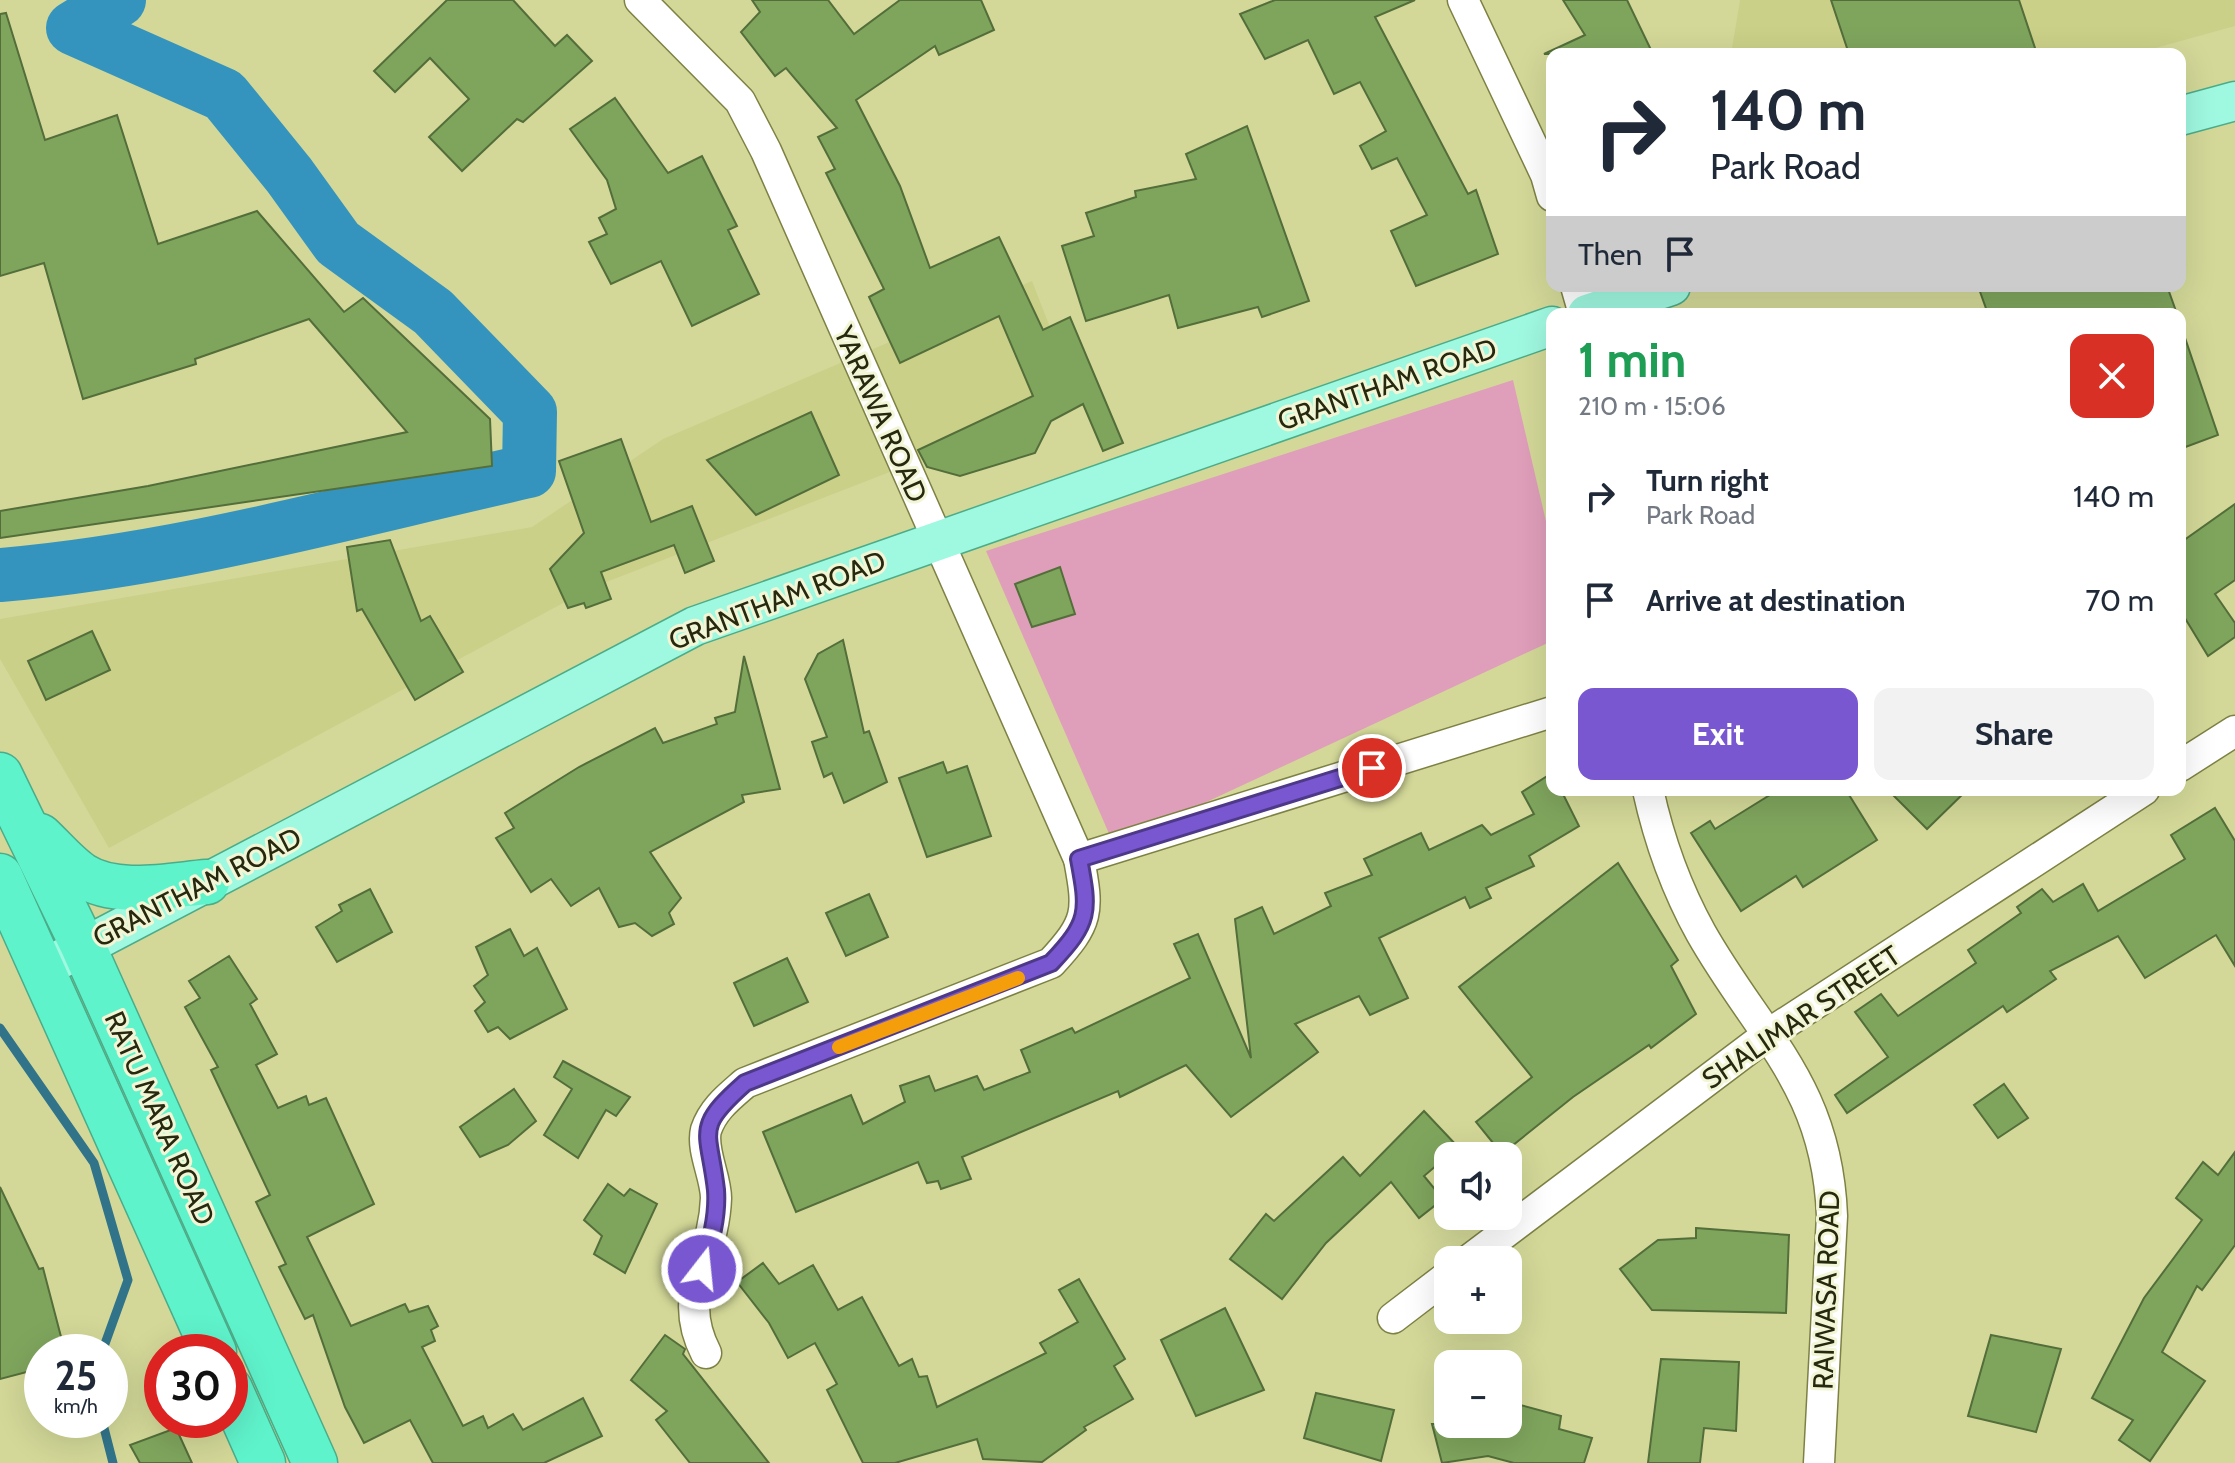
<!DOCTYPE html>
<meta charset="utf-8">
<style>
:root{--surface:#fff;--page:#f2f2f3;--text:#1f2937;--muted:#747a83;--accent:#7857d1}
body{margin:0;font-family:Cabin,sans-serif;background:var(--page);color:var(--text);height:100vh;display:flex;flex-direction:column;font-size:30px;white-space:nowrap}
*{box-sizing:border-box;margin:0}
p{font-size:26px;color:var(--muted)}
.icon{flex:none;width:44px;height:44px;fill:none;stroke:currentColor;stroke-width:2;stroke-linecap:round;stroke-linejoin:round}
.map{position:relative;flex:1;overflow:hidden}
.panel{position:absolute;left:1546px;top:308px;width:640px;height:488px;display:flex;flex-direction:column;background:var(--surface);border-radius:16px;box-shadow:0 8px 32px #0002}
.panel>*{flex:none}
.guide{position:absolute;left:1546px;top:48px;width:640px;height:244px;border-radius:16px;box-shadow:0 8px 32px #0002;background:#fff;color:var(--text);overflow:hidden}
.buttons{position:absolute;left:1434px;top:1142px;display:grid;gap:16px}
.buttons a{display:grid;place-items:center;width:88px;height:88px;border-radius:16px;background:var(--surface);box-shadow:0 8px 32px #0002;font-size:40px}
.speed{position:absolute;left:24px;top:1334px;display:flex;gap:16px;font-size:40px;font-weight:700;text-align:center}
.speed>*{display:grid;place-content:center;width:104px;height:104px;border-radius:50%;background:var(--surface);box-shadow:0 8px 32px #0002;line-height:1}
.speed small{font-size:20px;font-weight:400}
.speed .limit{border:12px solid #d22;background:#fff;color:#111}
.pin{position:absolute;display:grid;place-items:center;width:68px;height:68px;color:#fff;margin:-34px;border:4px solid #fff;border-radius:50%;box-shadow:0 2px 8px #0007}
.me{position:absolute;width:88px;margin:-44px;rotate:16deg;stroke-linejoin:round;filter:drop-shadow(0 0 6px #0008)}
.turn{display:flex;align-items:center;gap:28px;height:168px;padding:0 32px;font-size:36px}
.turn .icon{width:104px;height:104px;stroke-width:2.5}
.turn b{display:block;font-size:56px;line-height:68px}
.then{display:flex;align-items:center;height:76px;padding:0 32px;background:#0003;gap:16px;font-size:30px}
.round{display:grid;place-items:center;flex:none;width:84px;height:84px;border-radius:16px;background:var(--page)}
.summary{display:flex;align-items:center;justify-content:space-between;height:136px;padding:0 32px}
h1{font-size:48px;font-weight:700;line-height:60px;color:#1e9e55}
.primary-button{display:flex;gap:16px;margin-top:auto;padding:16px 32px}
.primary-button a{flex:1;height:92px;border-radius:16px;background:var(--accent);color:#fff;font-size:32px;font-weight:700;line-height:92px;text-align:center}
.primary-button a+a{background:var(--page);color:var(--text)}
ul{padding:0;list-style:none}
li{display:flex;align-items:center;gap:24px;height:104px;padding:0 32px}
li div{flex:1}
li b{display:block;font-size:30px}
li em{font-style:normal}
.map>svg:first-child{display:block}
.built{fill:#cbd088}
.green{fill:#df9eba}
.lines{fill:none;stroke-linecap:round;stroke-linejoin:round}
.stream{stroke:#31748a;stroke-width:9}
.river{stroke:#3594be;stroke-width:54}
.building{fill:#7fa55d;stroke:#536e3a;stroke-width:2}
.minor-casing{stroke:#7e8144;stroke-width:33}
.major-casing{stroke:#4bac89;stroke-width:41}
.highway-casing{stroke:#4bac89;stroke-width:47}
.minor{stroke:#fff;stroke-width:30}
.major{stroke:#9ff8e0;stroke-width:38}
.highway{stroke:#5ff3cb;stroke-width:44}
.route-casing{stroke:#4e3988;stroke-width:20}
.route{stroke:#7857d1;stroke-width:14}
.slow{stroke:#f59e0b;stroke-width:14}
.labels{text-anchor:middle;dominant-baseline:central;stroke-width:6;stroke-linejoin:round;paint-order:stroke}
.street-label{font-size:28px;fill:#27290f;stroke:#f3f6d6}
</style>
<div class="map">
<svg width="2235" height="1463" viewBox="0 0 2235 1463">
<rect width="100%" height="100%" fill="#d3d898"/>
<g class="built">
<path d="M 1740,0 L 2235,0 L 2235,26 L 2134,54 L 1731,54 Z"/>
<path d="M 1032,281 L 1078,399 L 591,588 L 109,848 L 0,659 L 0,619 L 532,527 L 663,439 Z"/>
</g>
<path class="green" d="M 1513,380 L 1552,547 L 1552,641 L 1114,845 L 986,551 Z"/>
<g class="lines">
<g class="stream">
<path d="M 0,1028 L 94,1163 L 128,1280 L 102,1352"/>
<path d="M 102,1420 L 113,1463"/>
</g>
<path class="river" d="M 0,575 C 179,560 354,510 529,471 L 530,412 L 433,312 L 338,243 L 289,175 L 224,95 L 73,28 L 119,0"/>
</g>
<g class="building">
<path d="M 447,0 L 513,0 L 555,46 L 567,35 L 592,61 L 523,122 L 517,119 L 462,171 L 429,137 L 469,99 L 430,58 L 395,92 L 374,71 Z"/>
<path d="M 752,0 L 828,0 L 854,34 L 900,0 L 981,0 L 994,30 L 939,55 L 935,46 L 856,100 L 900,186 L 930,268 L 999,237 L 1043,330 L 1070,317 L 1123,443 L 1103,451 L 1083,404 L 1051,421 L 1035,453 L 960,476 L 927,467 L 918,450 L 1033,396 L 999,316 L 900,363 L 869,297 L 884,289 L 826,173 L 835,169 L 818,137 L 837,128 L 786,68 L 775,76 L 741,32 L 760,12 Z"/>
<path d="M 1275,0 L 1415,0 L 1375,17 L 1468,194 L 1476,190 L 1498,254 L 1416,286 L 1391,231 L 1427,215 L 1397,158 L 1372,169 L 1360,146 L 1386,131 L 1360,82 L 1334,94 L 1308,40 L 1265,59 L 1240,14 Z"/>
<path d="M 1563,0 L 1627,0 L 1653,54 L 1544,54 L 1585,35 Z"/>
<path d="M 1831,0 L 2019,0 L 2037,54 L 1849,54 Z"/>
<path d="M 6,13 L 45,140 L 117,115 L 158,244 L 257,211 L 344,312 L 363,298 L 490,419 L 492,466 L 0,538 L 0,511 L 148,486 L 407,432 L 309,319 L 195,359 L 196,364 L 83,399 L 44,263 L 0,276 L 0,14 Z"/>
<path d="M 615,98 L 668,173 L 702,156 L 737,226 L 728,230 L 759,294 L 692,326 L 661,261 L 611,284 L 589,242 L 607,234 L 599,218 L 616,209 L 607,180 L 570,129 Z"/>
<path d="M 1247,126 L 1309,301 L 1262,317 L 1258,307 L 1178,328 L 1169,295 L 1086,321 L 1062,246 L 1094,236 L 1086,213 L 1136,197 L 1135,191 L 1196,179 L 1186,154 Z"/>
<path d="M 1978,286 L 2167,286 L 2177,314 L 1988,314 Z"/>
<path d="M 2180,335 L 2184,335 L 2218,435 L 2180,449 Z"/>
<path d="M 811,412 L 839,475 L 756,515 L 707,460 Z"/>
<path d="M 621,439 L 651,522 L 692,506 L 714,561 L 685,573 L 674,545 L 601,572 L 611,599 L 586,608 L 584,603 L 568,608 L 550,569 L 584,533 L 559,461 Z"/>
<path d="M 2235,504 L 2235,580 L 2215,594 L 2235,623 L 2235,637 L 2208,656 L 2180,610 L 2180,543 Z"/>
<path d="M 390,540 L 421,621 L 430,616 L 463,672 L 415,700 L 362,609 L 357,611 L 347,547 Z"/>
<path d="M 1060,567 L 1075,614 L 1032,627 L 1015,584 Z"/>
<path d="M 92,631 L 110,670 L 46,700 L 28,661 Z"/>
<path d="M 843,640 L 864,733 L 869,731 L 887,782 L 844,803 L 832,773 L 824,777 L 812,742 L 827,737 L 805,679 L 818,654 Z"/>
<path d="M 744,656 L 780,789 L 742,795 L 744,802 L 650,852 L 681,898 L 669,913 L 674,924 L 652,936 L 635,923 L 619,927 L 599,888 L 571,906 L 551,879 L 531,892 L 496,838 L 514,828 L 505,813 L 579,767 L 655,728 L 663,743 L 717,724 L 715,718 L 735,712 Z"/>
<path d="M 943,762 L 947,773 L 967,766 L 991,836 L 927,857 L 899,778 Z"/>
<path d="M 1552,773 L 1552,790 L 1561,790 L 1579,826 L 1529,856 L 1534,866 L 1486,888 L 1491,898 L 1470,908 L 1465,897 L 1379,938 L 1408,998 L 1370,1015 L 1359,996 L 1295,1024 L 1318,1052 L 1231,1117 L 1186,1065 L 1120,1097 L 1118,1091 L 962,1157 L 971,1179 L 941,1189 L 938,1181 L 927,1183 L 918,1162 L 796,1212 L 763,1132 L 851,1095 L 863,1124 L 905,1102 L 900,1086 L 929,1076 L 935,1091 L 977,1076 L 984,1090 L 1030,1072 L 1021,1050 L 1072,1028 L 1075,1033 L 1190,978 L 1174,944 L 1198,934 L 1251,1058 L 1235,919 L 1262,907 L 1274,934 L 1331,906 L 1325,893 L 1372,875 L 1364,859 L 1421,833 L 1429,850 L 1482,825 L 1491,835 L 1534,814 L 1522,792 Z"/>
<path d="M 1778,790 L 1846,790 L 1877,840 L 1803,887 L 1796,876 L 1741,911 L 1691,833 L 1710,821 L 1715,829 Z"/>
<path d="M 1888,790 L 1967,790 L 1927,829 Z"/>
<path d="M 2215,808 L 2235,841 L 2235,966 L 2216,935 L 2145,978 L 2118,936 L 2050,971 L 2056,979 L 2007,1012 L 2003,1006 L 1847,1113 L 1835,1095 L 1888,1057 L 1855,1012 L 1881,994 L 1898,1016 L 1976,963 L 1968,950 L 2021,913 L 2017,907 L 2042,889 L 2053,902 L 2083,884 L 2098,911 L 2185,859 L 2171,835 Z"/>
<path d="M 1618,863 L 1678,960 L 1671,966 L 1696,1014 L 1651,1048 L 1649,1045 L 1573,1097 L 1502,1154 L 1476,1122 L 1532,1077 L 1459,987 Z"/>
<path d="M 370,889 L 392,932 L 337,962 L 316,927 L 342,911 L 339,905 Z"/>
<path d="M 869,894 L 888,937 L 846,956 L 826,913 Z"/>
<path d="M 510,929 L 524,956 L 537,948 L 567,1009 L 510,1039 L 498,1027 L 488,1032 L 475,1011 L 485,1002 L 474,986 L 488,975 L 476,947 Z"/>
<path d="M 229,956 L 257,999 L 250,1004 L 277,1054 L 256,1065 L 278,1108 L 306,1096 L 309,1105 L 326,1098 L 374,1204 L 307,1237 L 351,1326 L 405,1304 L 409,1312 L 428,1306 L 438,1326 L 431,1330 L 435,1341 L 422,1347 L 463,1426 L 483,1416 L 488,1428 L 513,1414 L 523,1430 L 583,1398 L 602,1436 L 544,1463 L 433,1463 L 410,1420 L 364,1443 L 345,1407 L 313,1315 L 305,1319 L 279,1267 L 286,1264 L 256,1202 L 270,1195 L 211,1070 L 218,1067 L 185,1007 L 200,998 L 189,981 Z"/>
<path d="M 787,958 L 808,1002 L 754,1026 L 734,983 Z"/>
<path d="M 563,1061 L 630,1097 L 616,1116 L 606,1110 L 578,1158 L 544,1135 L 572,1089 L 554,1077 Z"/>
<path d="M 2004,1084 L 2028,1118 L 1998,1138 L 1974,1105 Z"/>
<path d="M 514,1089 L 536,1121 L 508,1145 L 480,1157 L 460,1127 Z"/>
<path d="M 1424,1111 L 1458,1147 L 1424,1176 L 1443,1199 L 1419,1218 L 1391,1182 L 1326,1243 L 1282,1299 L 1230,1259 L 1266,1214 L 1274,1221 L 1343,1157 L 1360,1176 Z"/>
<path d="M 2235,1152 L 2235,1245 L 2202,1290 L 2197,1286 L 2162,1352 L 2205,1381 L 2150,1461 L 2119,1440 L 2133,1420 L 2092,1398 L 2144,1298 L 2202,1220 L 2176,1198 L 2203,1162 L 2218,1175 Z"/>
<path d="M 608,1184 L 624,1196 L 630,1189 L 657,1204 L 625,1273 L 594,1254 L 602,1236 L 584,1220 Z"/>
<path d="M 0,1187 L 39,1269 L 43,1268 L 65,1352 L 42,1352 L 42,1368 L 0,1379 Z"/>
<path d="M 1696,1228 L 1789,1235 L 1786,1313 L 1652,1310 L 1620,1269 L 1658,1240 L 1696,1238 Z"/>
<path d="M 763,1263 L 779,1284 L 813,1265 L 838,1310 L 862,1297 L 899,1366 L 912,1359 L 919,1377 L 927,1376 L 937,1407 L 1046,1353 L 1040,1343 L 1078,1322 L 1059,1290 L 1079,1279 L 1125,1359 L 1114,1366 L 1133,1399 L 1084,1427 L 1086,1430 L 1042,1462 L 983,1459 L 977,1439 L 895,1463 L 863,1463 L 827,1390 L 837,1384 L 815,1343 L 788,1358 L 769,1323 L 737,1282 Z"/>
<path d="M 1225,1308 L 1264,1390 L 1196,1416 L 1161,1340 Z"/>
<path d="M 665,1335 L 685,1349 L 683,1354 L 769,1463 L 690,1463 L 656,1420 L 667,1411 L 631,1380 Z"/>
<path d="M 1991,1335 L 2061,1349 L 2036,1432 L 1968,1416 Z"/>
<path d="M 1661,1359 L 1739,1362 L 1736,1431 L 1704,1428 L 1700,1463 L 1648,1463 Z"/>
<path d="M 1316,1393 L 1394,1410 L 1381,1461 L 1304,1438 Z"/>
<path d="M 1513,1403 L 1561,1416 L 1559,1429 L 1592,1438 L 1584,1463 L 1514,1463 L 1488,1456 L 1442,1463 L 1432,1424 L 1508,1424 Z"/>
<path d="M 176,1428 L 192,1463 L 140,1463 L 130,1445 Z"/>
</g>
<g class="lines">
<defs>
<g id="minor">
<path d="M 640,0 L 740,101 L 766,151 L 1079,859 C 1089,912 1089,922 1051,963 L 745,1083 C 729,1097 713,1109 706,1130 C 701,1150 716,1177 716,1198 C 714,1261 675,1293 706,1353"/>
<path d="M 1463,0 L 1546,175 L 1552,196"/>
<path d="M 1576,286 L 1584,314"/>
<path d="M 2180,766 L 2235,731"/>
<path d="M 1648,790 C 1659,840 1676,888 1701,933 C 1760,1037 1827,1085 1832,1216 L 1819,1463"/>
<path d="M 1079,859 L 1552,712"/>
<path d="M 1469,1260 L 1770,1033 L 2144,790"/>
<path d="M 1393,1318 L 1448,1276"/>
</g>
<g id="major">
<path d="M 2180,116 L 2235,101"/>
<path d="M 1587,314 L 1671,286"/>
<path d="M 57,961 L 695,626 L 1552,326"/>
</g>
<g id="highway">
<path d="M 0,775 L 83,946 L 315,1463"/>
<path d="M 40,836 C 54,849 67,865 82,875 C 116,897 170,885 207,882"/>
<path d="M 0,876 L 214,1352"/>
<path d="M 230,1389 L 263,1463"/>
</g>
</defs>
<use href="#minor" class="minor-casing"/>
<use href="#major" class="major-casing"/>
<use href="#highway" class="highway-casing"/>
<use href="#minor" class="minor"/>
<use href="#major" class="major"/>
<use href="#highway" class="highway"/>
</g>
<g class="lines">
<defs>
<path id="route" d="M 702,1269 C 710,1243 718,1218 716,1190 C 709,1129 693,1129 745,1083 L 1051,963 C 1090,922 1089,912 1079,859 L 1372,768"/>
</defs>
<use href="#route" class="route-casing"/>
<use href="#route" class="route"/>
<path class="slow" d="M 839,1047 L 1018,978"/>
</g>
<g class="labels">
<g class="street-label">
<text transform="translate(1387 384) rotate(-19)">GRANTHAM ROAD</text>
<text transform="translate(881 414) rotate(66)">YARAWA ROAD</text>
<text transform="translate(777 600) rotate(-21)">GRANTHAM ROAD</text>
<text transform="translate(197 887) rotate(-27)">GRANTHAM ROAD</text>
<text transform="translate(1801 1017) rotate(-34)">SHALIMAR STREET</text>
<text transform="translate(160 1118) rotate(66)">RATU MARA ROAD</text>
<text transform="translate(1826 1290) rotate(-88)">RAIWASA ROAD</text>
</g>
</g>
</svg>
<div class="buttons">
<a><svg class="icon" aria-label="sound" viewBox="0 0 24 24"><path d="M4 9h4l5-4v14l-5-4H4zM17 9q2 3 0 6"/></svg></a>
<a>+</a>
<a>−</a>
</div>
<div class="speed"><div>25<small>km/h</small></div><div class="limit">30</div></div>
<div class="pin" style="left:1372px;top:768px;background:#d93025"><svg class="icon" aria-label="arrive" viewBox="0 0 24 24"><path d="M6 21V4h12l-3 4 3 4H6"/></svg></div>
<svg class="me" style="left:702px;top:1269px" viewBox="-20 -20 40 40"><circle r="17" fill="#7857d1" stroke="#fff" stroke-width="3"/><path d="M0-11L8 9 0 5-8 9z" fill="#fff"/></svg>
<div class="guide">
<div class="turn"><svg class="icon" aria-label="right" viewBox="0 0 24 24"><path d="M7 20v-9h11M14 6l5 5-5 5"/></svg><div><b>140 m</b>Park Road</div></div>
<div class="then">Then<svg class="icon" aria-label="arrive" viewBox="0 0 24 24"><path d="M6 21V4h12l-3 4 3 4H6"/></svg></div>
</div>
<section class="panel">
<div class="summary"><div><h1>1 min</h1><p>210 m · 15:06</p></div><a class="round" style="background:#d93025;color:#fff"><svg class="icon" aria-label="close" viewBox="0 0 24 24"><path d="M6 6l12 12M18 6L6 18"/></svg></a></div>
<ul>
<li><svg class="icon" aria-label="right" viewBox="0 0 24 24"><path d="M7 20v-9h11M14 6l5 5-5 5"/></svg><div><b>Turn right</b><p>Park Road</p></div><em>140 m</em></li>
<li><svg class="icon" aria-label="arrive" viewBox="0 0 24 24"><path d="M6 21V4h12l-3 4 3 4H6"/></svg><div><b>Arrive at destination</b></div><em>70 m</em></li>
</ul>
<div class="primary-button"><a>Exit</a><a>Share</a></div>
</section>
</div>
